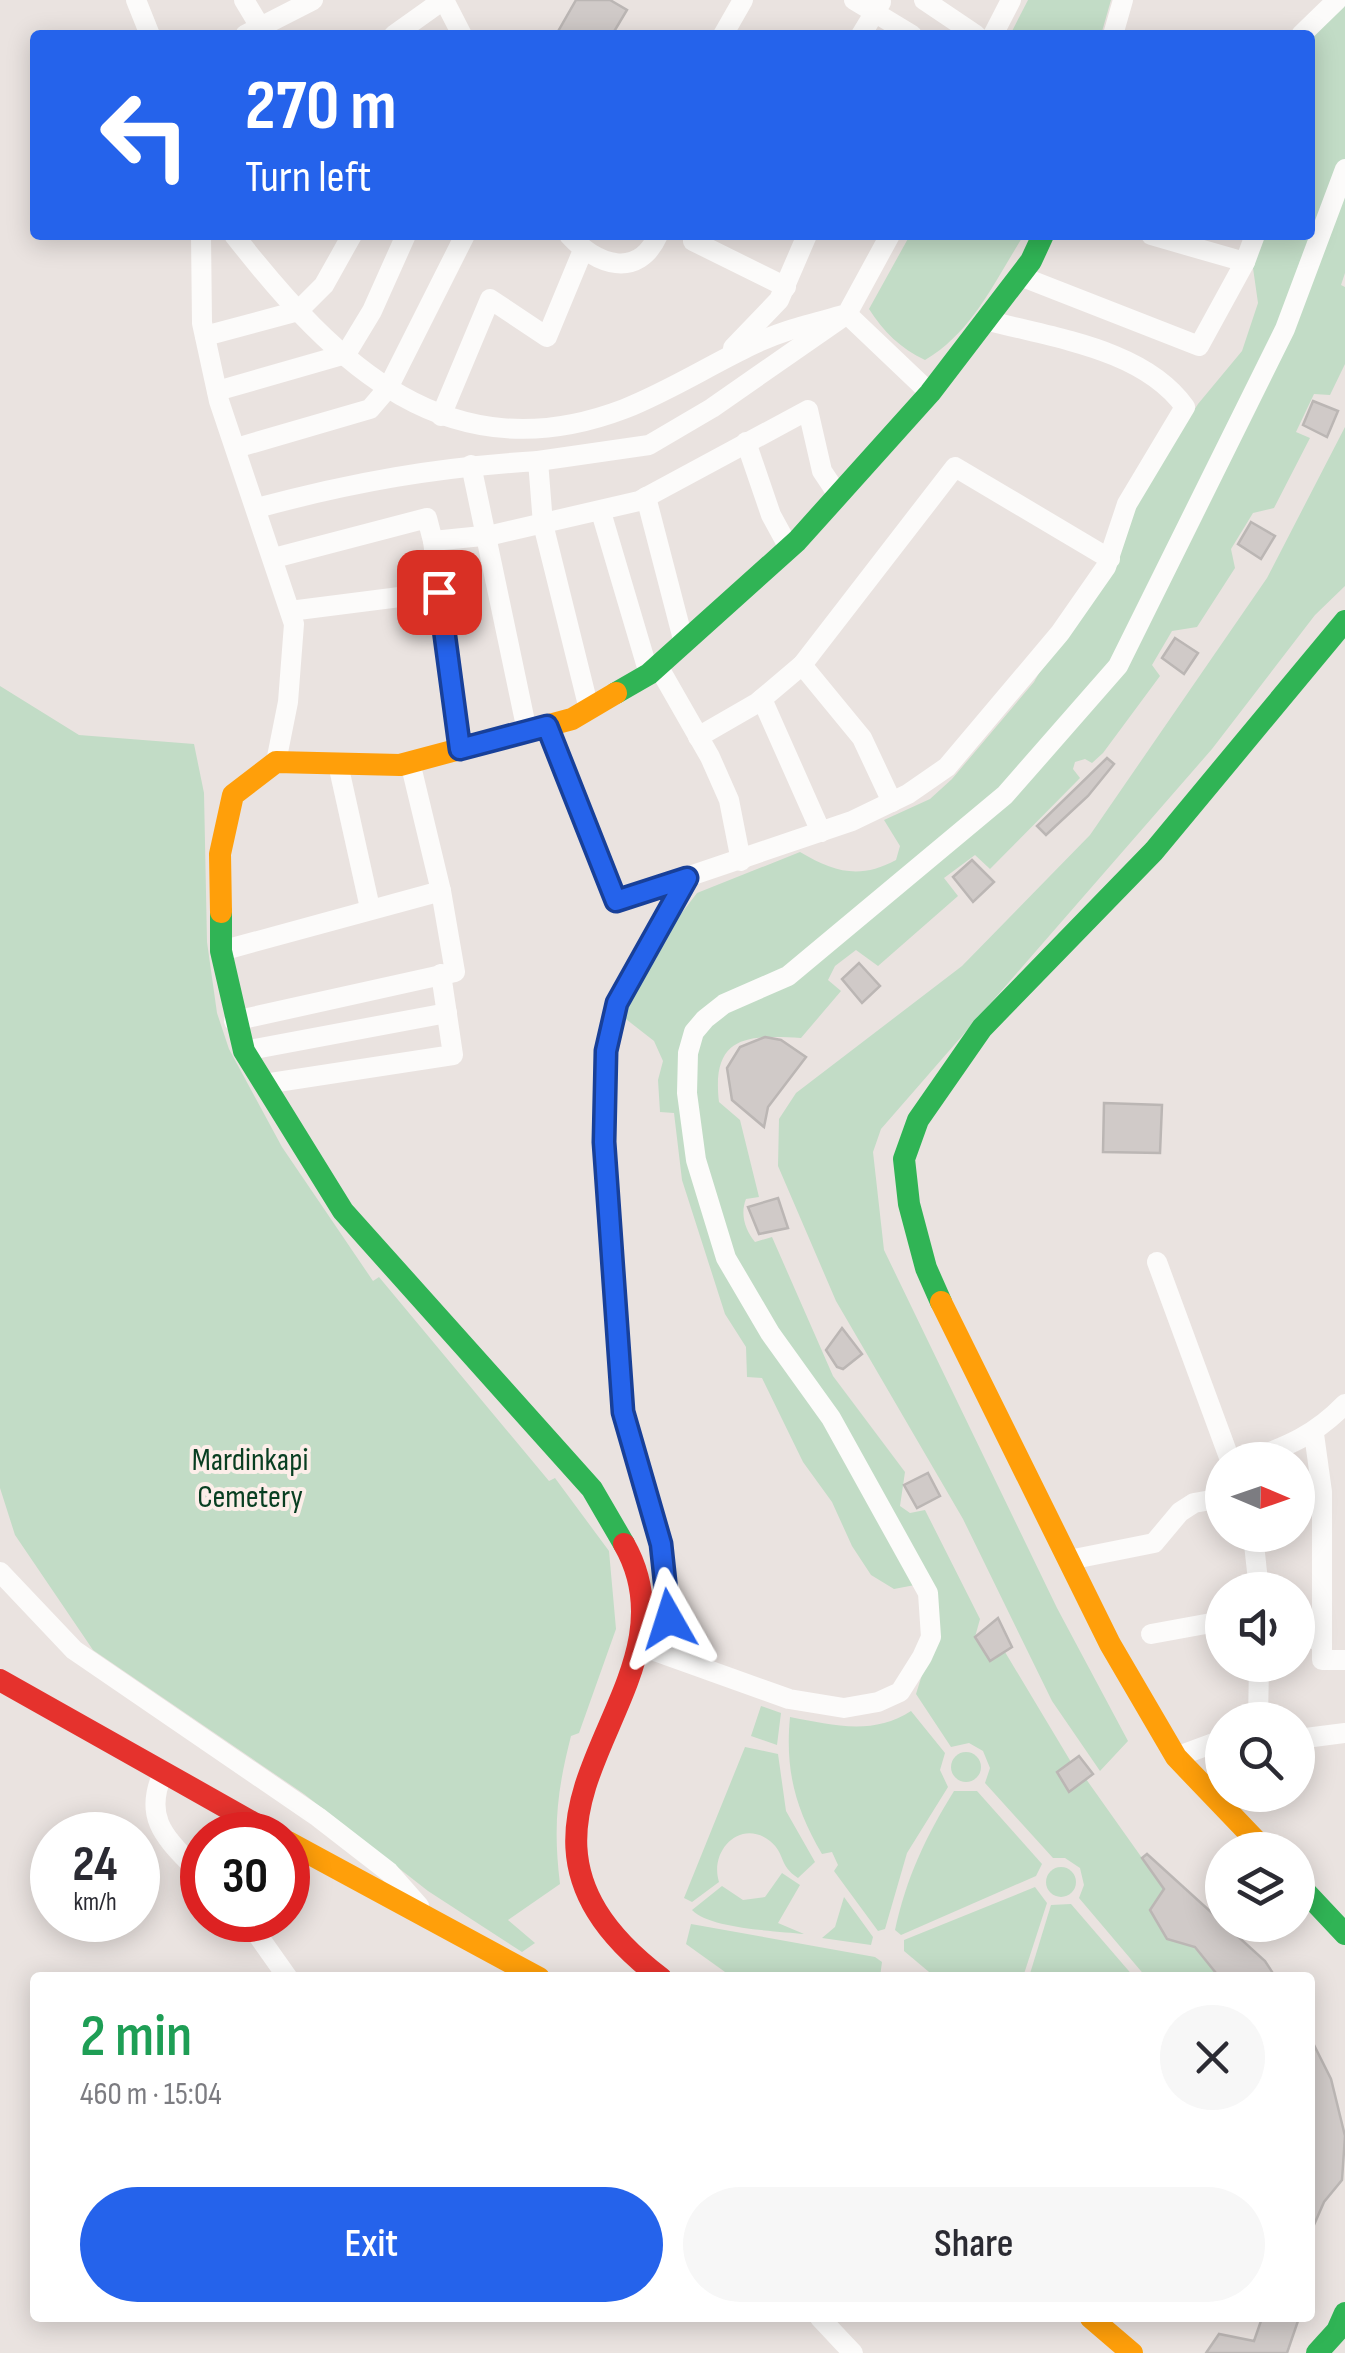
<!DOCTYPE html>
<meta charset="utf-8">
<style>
:root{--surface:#fff;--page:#f7f7f7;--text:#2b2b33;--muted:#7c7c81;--accent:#2563eb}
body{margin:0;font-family:"Sofia Sans Condensed",sans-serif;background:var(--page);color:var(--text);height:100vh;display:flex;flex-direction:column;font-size:38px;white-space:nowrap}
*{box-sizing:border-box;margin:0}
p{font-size:32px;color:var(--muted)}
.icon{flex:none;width:55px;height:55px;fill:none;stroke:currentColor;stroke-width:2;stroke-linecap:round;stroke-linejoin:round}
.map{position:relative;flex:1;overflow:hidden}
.drawer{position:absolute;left:30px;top:1972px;width:1285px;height:350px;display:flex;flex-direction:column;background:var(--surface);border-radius:10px;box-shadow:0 5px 25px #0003}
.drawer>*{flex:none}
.top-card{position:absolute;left:30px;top:30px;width:1285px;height:210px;border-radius:10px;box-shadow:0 5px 25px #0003;background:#2563eb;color:#fff;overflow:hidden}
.needle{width:65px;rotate:92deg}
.fabs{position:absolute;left:1205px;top:1442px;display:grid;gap:20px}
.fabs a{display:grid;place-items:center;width:110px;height:110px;border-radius:50%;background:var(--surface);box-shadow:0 5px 25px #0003;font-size:50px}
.speed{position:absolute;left:30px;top:1812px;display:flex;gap:20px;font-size:50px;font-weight:700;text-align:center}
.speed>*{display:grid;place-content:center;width:130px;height:130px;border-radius:50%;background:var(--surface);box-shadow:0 5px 25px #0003;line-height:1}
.speed small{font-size:25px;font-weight:400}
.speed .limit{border:15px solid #d22;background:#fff;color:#111}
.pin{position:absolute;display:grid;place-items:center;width:85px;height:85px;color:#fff;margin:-42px;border-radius:20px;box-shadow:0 5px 15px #0006}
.me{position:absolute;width:110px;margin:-55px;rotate:354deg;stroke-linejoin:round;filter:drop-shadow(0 0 8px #0008)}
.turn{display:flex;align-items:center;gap:35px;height:210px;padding:0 50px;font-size:45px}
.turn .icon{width:130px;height:130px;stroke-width:2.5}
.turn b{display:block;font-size:70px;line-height:85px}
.round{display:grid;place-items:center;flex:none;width:105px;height:105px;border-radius:52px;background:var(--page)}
.summary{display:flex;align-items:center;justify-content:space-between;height:170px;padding:0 50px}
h1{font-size:60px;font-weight:600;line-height:75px;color:#1e9e55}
.button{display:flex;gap:20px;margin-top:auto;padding:20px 50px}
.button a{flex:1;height:115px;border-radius:60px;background:var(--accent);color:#fff;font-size:40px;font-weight:600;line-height:115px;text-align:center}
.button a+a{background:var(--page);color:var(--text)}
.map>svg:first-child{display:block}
.green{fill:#c2dcc6}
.building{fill:#d0cac8;stroke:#bbb6b4;stroke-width:2.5}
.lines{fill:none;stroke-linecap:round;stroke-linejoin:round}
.street{stroke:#fcfbfa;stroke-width:20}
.fast{stroke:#30b455;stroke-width:22}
.slow{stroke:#ff9f0a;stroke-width:22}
.jam{stroke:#e5322d;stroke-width:22}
.route-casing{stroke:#184099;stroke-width:25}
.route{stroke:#2563eb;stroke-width:18}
.labels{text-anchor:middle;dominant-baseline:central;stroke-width:8;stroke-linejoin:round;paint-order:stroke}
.park-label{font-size:32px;fill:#083e21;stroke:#fceee9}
</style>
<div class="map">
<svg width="1345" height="2353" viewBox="0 0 1345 2353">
<rect width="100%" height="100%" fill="#eae3e0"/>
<g class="green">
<path d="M 1028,0 L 1111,0 L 1101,35 L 1010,35 Z"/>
<path d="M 1345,1 L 1345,273 L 1341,285 L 1345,287 L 1345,364 L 1330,395 L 1314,394 L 1296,432 L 1310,438 L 1274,508 L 1253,513 L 1231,549 L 1235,568 L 1197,627 L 1172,631 L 1152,665 L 1160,676 L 1103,753 L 1092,763 L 1085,759 L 1075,762 L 1073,769 L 1080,778 L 990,869 L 975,855 L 944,878 L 958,896 L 878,966 L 856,950 L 835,966 L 828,980 L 841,991 L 801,1038 C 748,1035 711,1035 719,1102 L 740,1120 L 759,1197 L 746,1199 C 740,1214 745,1230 755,1242 L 772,1237 L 833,1376 L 905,1472 L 900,1506 L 910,1513 L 925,1510 L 980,1619 L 975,1637 L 990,1661 L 1005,1652 L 1071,1762 L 1057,1773 L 1068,1791 L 1086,1779 L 1164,1889 L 1150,1910 L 1166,1938 L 1195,1947 L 1220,1977 L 1146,1977 L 1079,1898 L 1084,1885 L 1080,1868 L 1065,1858 L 1053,1858 L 985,1783 L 990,1768 L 983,1751 L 969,1743 L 951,1747 L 916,1694 L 937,1627 L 915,1585 L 894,1589 L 871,1575 L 852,1546 L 832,1502 L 803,1462 L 762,1378 L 747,1377 L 746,1347 L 725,1314 L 682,1180 L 674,1113 L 660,1112 L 658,1080 L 663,1061 L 654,1041 L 622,1016 L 658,944 L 697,893 L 800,852 C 835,873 861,879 896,860 L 900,846 L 884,820 L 930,799 L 952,779 L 1034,682 L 1139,494 L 1198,404 L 1242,351 L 1258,303 L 1252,261 L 1261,235 L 1310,235 L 1310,35 Z"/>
<path d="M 910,235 L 1024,235 C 995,280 973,332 925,360 C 901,349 883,331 869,309 Z"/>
<path d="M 1345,427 L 1345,586 L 1315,615 L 1212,749 L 881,1129 L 873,1152 L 884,1250 L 1057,1608 L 1128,1741 L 1100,1771 L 1052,1701 L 963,1519 L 836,1301 L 778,1166 L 779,1119 L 796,1093 L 962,966 L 1090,835 L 1267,578 Z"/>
<path d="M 0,686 L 79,735 L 194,744 L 204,793 L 207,942 L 217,1013 L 229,1049 L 282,1147 L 373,1281 L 379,1277 L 549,1481 L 555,1478 L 609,1551 L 616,1629 L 579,1733 L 571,1736 C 557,1791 553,1827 560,1884 L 508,1920 L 535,1943 L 522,1952 L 428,1891 L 304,1794 L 93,1650 L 15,1535 L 0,1488 Z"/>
<path d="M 761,1706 L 781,1713 L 777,1745 L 751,1736 Z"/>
<path d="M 911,1711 L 945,1753 L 940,1770 L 948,1787 L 907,1853 L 885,1929 L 878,1931 L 834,1871 L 838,1865 L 832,1852 L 822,1854 C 795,1808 785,1770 790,1717 C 832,1725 873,1736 911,1711 Z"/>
<path d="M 745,1747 L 778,1754 L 786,1811 L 815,1862 L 798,1878 C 778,1865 786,1854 770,1841 C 741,1818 709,1850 719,1882 L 692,1902 L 684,1898 Z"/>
<circle cx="966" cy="1767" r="15"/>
<path d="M 954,1791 L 977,1791 L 1042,1864 L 1036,1876 L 901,1935 L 895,1930 C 906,1878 926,1836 954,1791 Z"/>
<circle cx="1061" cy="1882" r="15"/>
<path d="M 782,1873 L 800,1885 L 778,1923 L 804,1934 C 777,1931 710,1929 692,1910 L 722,1886 L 743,1900 L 765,1897 Z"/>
<path d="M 1035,1887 L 1047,1903 L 1023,1977 L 935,1977 L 904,1951 L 904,1940 Z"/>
<path d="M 844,1897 L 873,1937 L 871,1945 L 822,1938 L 835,1927 Z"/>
<path d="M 1071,1904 L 1134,1977 L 1029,1977 L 1051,1905 Z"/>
<path d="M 691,1924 L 875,1957 L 882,1962 L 880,1977 L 732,1977 L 686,1944 Z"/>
</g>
<g class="building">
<path d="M 576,0 L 610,0 L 627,10 L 612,35 L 556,35 Z"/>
<path d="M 1313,401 L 1338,411 L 1327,437 L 1303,425 Z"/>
<path d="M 1251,522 L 1275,536 L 1261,559 L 1238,544 Z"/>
<path d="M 1175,638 L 1198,653 L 1184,674 L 1162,658 Z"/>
<path d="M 1107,758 L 1114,764 L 1088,796 L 1046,835 L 1037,826 Z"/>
<path d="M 972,860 L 994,882 L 973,902 L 953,877 Z"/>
<path d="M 859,963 L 880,986 L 862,1003 L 842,979 Z"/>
<path d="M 765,1037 L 781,1040 L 806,1057 L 768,1107 L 764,1127 L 732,1100 L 727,1068 L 740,1047 Z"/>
<path d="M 1104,1103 L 1162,1105 L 1160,1153 L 1103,1152 Z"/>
<path d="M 778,1198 L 788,1228 L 759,1234 L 748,1207 Z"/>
<path d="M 842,1328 L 862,1354 L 843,1369 L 837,1367 L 826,1350 Z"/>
<path d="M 928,1473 L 940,1496 L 917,1508 L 904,1485 Z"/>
<path d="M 998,1618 L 1012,1647 L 990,1661 L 975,1637 Z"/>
<path d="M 1079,1756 L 1093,1774 L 1069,1792 L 1057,1772 Z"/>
<path d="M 1147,1854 L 1265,1961 L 1276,1978 L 1220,1978 L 1195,1947 L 1167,1939 L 1150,1910 L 1164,1889 L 1142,1858 Z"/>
<path d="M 1310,2037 L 1331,2079 L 1345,2136 L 1342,2180 L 1324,2202 L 1310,2234 Z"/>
<path d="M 1262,2318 L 1299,2318 L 1287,2353 L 1206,2353 L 1219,2334 L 1254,2341 Z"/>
</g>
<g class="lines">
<g class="street">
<path d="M 136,0 L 150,35"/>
<path d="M 244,0 L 265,35"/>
<path d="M 444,0 L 462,35"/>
<path d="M 854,0 L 912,35"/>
<path d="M 924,0 L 976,35"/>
<path d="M 245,35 L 313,0"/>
<path d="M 394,35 L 443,0"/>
<path d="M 723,35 L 743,0"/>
<path d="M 861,35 L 881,2"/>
<path d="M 993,35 L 1011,0"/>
<path d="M 1113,35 L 1123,0"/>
<path d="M 1301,35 L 1337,0"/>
<path d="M 201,235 L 202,323 L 219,401 L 294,624 L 288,702 L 276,762"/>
<path d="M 234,235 C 335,364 448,476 624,409 C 667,392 705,368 746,348 C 778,331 814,323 847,314 L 890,235"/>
<path d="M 569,235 C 596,265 638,280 658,235"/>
<path d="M 1151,235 L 1245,262 L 1255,235"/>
<path d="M 693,241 L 786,287"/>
<path d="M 1020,276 L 1199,346 L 1245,262"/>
<path d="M 205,336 L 298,311 L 324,285 L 352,235"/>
<path d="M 733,348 L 779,300 L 807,235"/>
<path d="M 217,391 L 346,354 L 372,311 L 406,235"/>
<path d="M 441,416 L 490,299 L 547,337 L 583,250"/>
<path d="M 746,442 L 771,515 L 789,548"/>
<path d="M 236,448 L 370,409 L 388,388 L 465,235"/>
<path d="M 538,461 L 649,445 L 712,408 L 847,314 L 930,393"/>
<path d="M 471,465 L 527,731"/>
<path d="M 646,497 L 684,643"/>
<path d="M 257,508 C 353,482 438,467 538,461 L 543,524 L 589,709"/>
<path d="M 601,512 L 649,674"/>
<path d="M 274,558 L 427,518 L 433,541"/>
<path d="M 290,611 L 439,592"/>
<path d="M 802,665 L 955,467 L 1110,559"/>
<path d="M 658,666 L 710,757 L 729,800 L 741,861"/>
<path d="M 762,699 L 821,832"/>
<path d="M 547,726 L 616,901 L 852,821 L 908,794 L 947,767 L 1060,633 L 1106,567 L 1127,504 L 1185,407 C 1143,348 1051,338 986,320"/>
<path d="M 698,737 L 757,703 L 802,665 L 862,738 L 892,802"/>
<path d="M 460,749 L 433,541 L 492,535 L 639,501 L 808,410 L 822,471 L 838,495"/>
<path d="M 338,764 L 370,908"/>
<path d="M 221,951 L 441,891 L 410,762"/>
<path d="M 234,1021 L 455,972 L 441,891"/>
<path d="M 244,1051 L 447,1013"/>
<path d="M 264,1084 L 453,1055 L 441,974"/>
<path d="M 1157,1262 L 1230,1460"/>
<path d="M 1314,1434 L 1322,1492 L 1322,1660 L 1345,1660"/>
<path d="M 1249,1460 C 1288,1446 1315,1435 1345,1404"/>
<path d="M 1253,1535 L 1259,1590"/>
<path d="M 1069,1560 L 1154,1543 L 1180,1512 L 1194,1503 L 1222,1498"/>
<path d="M 0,1572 L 74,1650 L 318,1817 L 389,1872 L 419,1906"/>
<path d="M 1151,1634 L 1222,1621"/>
<path d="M 1298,1637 L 1322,1640"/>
<path d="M 641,1646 L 789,1699 L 844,1708 L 878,1702 L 900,1692 L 922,1657 L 931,1637 L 928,1593 L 831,1418 L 770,1333 L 726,1258 L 696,1160 L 687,1093 L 688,1053 L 694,1032 L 705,1019 L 724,1004 L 788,976 L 1005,795 L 1118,666 L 1285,329 L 1345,169"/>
<path d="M 674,1656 L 661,1544 L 623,1412 L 603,1142 L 605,1051 L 617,1003 L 687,878"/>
<path d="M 1258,1720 L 1259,1665"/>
<path d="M 1298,1739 L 1345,1733"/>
<path d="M 1176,1757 L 1222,1740"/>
<path d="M 163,1773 C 141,1822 170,1841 202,1876"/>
<path d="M 247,1920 L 288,1978"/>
<path d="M 820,2318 L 853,2353"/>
</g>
<g class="fast">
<path d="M 616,693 L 649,674 L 797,541 L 930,393 L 1031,261 L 1043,235"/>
<path d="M 221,912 L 221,951 L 244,1051 L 343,1211 L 592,1489 L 624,1544"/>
<path d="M 941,1302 L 926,1268 L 909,1204 L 904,1159 L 918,1120 L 982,1028 L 1154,851 L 1345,621"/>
<path d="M 1298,1884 L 1345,1934"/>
<path d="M 1317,2353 L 1337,2331 L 1345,2313"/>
</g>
<g class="slow">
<path d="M 221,912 L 220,854 L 233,795 L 276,762 L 400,765 L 572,719 L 616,693"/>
<path d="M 941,1302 L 1110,1644 L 1176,1757 L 1265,1850"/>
<path d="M 288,1842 L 539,1978"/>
<path d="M 1091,2318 L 1132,2353"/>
</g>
<g class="jam">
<path d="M 624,1544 C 710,1695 450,1818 661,1978"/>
<path d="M 0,1680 L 275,1835"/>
</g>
</g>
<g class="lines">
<defs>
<path id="route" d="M 439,592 L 460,749 L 547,726 L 616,901 L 687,878 L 617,1003 L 606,1051 L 604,1142 L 623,1412 L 661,1544 L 669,1619"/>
</defs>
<use href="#route" class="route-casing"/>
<use href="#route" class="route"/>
</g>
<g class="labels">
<g class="park-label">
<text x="250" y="1460">Mardinkapi<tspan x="250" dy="37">Cemetery</tspan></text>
</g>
</g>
</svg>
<div class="fabs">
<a><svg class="needle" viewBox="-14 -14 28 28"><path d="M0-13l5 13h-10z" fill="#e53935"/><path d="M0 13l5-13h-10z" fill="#7c7c81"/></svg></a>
<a><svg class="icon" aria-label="sound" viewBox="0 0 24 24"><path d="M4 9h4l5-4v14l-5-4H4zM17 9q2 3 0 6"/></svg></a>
<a><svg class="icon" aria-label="search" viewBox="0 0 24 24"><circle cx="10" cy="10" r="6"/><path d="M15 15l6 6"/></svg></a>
<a><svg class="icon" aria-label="layers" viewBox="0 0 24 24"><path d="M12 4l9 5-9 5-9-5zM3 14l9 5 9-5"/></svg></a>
</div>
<div class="speed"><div>24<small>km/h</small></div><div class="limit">30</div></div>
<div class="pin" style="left:439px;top:592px;background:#d93025"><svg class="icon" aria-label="arrive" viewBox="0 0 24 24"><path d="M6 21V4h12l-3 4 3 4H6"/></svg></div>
<svg class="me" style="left:669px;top:1619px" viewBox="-20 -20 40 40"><path d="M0-17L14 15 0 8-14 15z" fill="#2563eb" stroke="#fff" stroke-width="4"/></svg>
<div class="top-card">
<div class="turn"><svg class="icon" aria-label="left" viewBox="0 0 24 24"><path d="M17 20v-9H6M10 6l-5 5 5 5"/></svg><div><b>270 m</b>Turn left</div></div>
</div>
<section class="drawer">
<div class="summary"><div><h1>2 min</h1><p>460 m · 15:04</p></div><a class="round"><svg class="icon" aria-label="close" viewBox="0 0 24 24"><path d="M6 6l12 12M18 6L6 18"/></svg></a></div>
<div class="button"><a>Exit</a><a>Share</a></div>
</section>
</div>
